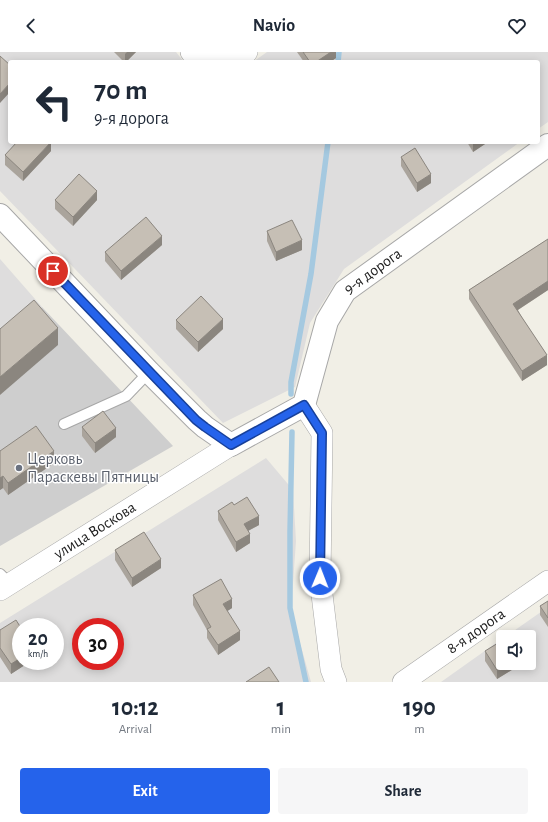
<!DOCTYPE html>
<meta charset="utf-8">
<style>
:root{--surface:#fff;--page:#f6f6f7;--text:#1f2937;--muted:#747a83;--accent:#2563eb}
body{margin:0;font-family:"Alegreya Sans",sans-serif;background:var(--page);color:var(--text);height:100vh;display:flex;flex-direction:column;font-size:15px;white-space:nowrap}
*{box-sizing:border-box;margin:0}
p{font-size:13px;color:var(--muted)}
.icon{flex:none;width:22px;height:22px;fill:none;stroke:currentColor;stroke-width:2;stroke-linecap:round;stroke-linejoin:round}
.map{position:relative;height:630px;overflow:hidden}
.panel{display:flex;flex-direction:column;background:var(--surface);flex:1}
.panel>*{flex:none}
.banner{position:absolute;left:8px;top:8px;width:532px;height:84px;border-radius:4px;box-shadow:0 2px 10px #0003;background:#fff;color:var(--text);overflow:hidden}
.fabs{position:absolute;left:496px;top:578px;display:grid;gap:8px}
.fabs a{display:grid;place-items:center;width:40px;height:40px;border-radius:4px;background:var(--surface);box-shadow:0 2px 10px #0003;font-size:20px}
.speed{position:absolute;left:12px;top:566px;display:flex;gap:8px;font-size:20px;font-weight:700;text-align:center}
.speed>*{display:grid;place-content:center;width:52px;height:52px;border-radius:50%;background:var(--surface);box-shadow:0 2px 10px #0003;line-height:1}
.speed small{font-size:10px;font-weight:400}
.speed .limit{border:6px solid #d22;background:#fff;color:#111}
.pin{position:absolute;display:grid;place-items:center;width:34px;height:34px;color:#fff;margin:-17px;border:2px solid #fff;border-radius:50%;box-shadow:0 1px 4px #0007}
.me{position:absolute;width:44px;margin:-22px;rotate:1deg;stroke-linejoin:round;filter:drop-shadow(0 0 3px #0008)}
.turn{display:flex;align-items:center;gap:14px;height:84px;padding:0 20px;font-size:18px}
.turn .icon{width:52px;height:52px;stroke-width:2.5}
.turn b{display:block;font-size:28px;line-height:34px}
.eta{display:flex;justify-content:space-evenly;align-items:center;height:68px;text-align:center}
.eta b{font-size:24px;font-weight:700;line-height:28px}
.cta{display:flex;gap:8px;margin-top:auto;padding:8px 20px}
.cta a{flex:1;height:46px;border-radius:4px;background:var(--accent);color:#fff;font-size:16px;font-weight:700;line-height:46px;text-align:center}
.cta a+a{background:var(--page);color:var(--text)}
header{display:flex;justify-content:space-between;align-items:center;height:52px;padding:0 20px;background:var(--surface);font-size:18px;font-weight:700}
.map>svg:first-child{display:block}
.residential{fill:#dedddd;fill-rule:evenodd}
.religious{fill:#cecece}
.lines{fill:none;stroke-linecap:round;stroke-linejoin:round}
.stream{stroke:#a5c9e0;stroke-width:5.5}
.service-casing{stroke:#a7a7a7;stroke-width:12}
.minor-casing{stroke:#a7a7a7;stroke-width:22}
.tertiary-casing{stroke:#a7a7a7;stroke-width:24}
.service{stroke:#fff;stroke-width:10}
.minor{stroke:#fff;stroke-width:21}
.tertiary{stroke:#fff;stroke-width:22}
.wall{fill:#aaa49c}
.shaded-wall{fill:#8b867f}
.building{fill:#c6bfb5;stroke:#8b867f}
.route-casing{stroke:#184099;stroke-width:10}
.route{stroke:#2563eb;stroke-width:7}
.worship-dot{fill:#6b7280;stroke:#fff;stroke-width:1.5}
.labels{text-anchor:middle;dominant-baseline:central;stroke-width:3;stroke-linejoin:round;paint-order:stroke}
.street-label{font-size:16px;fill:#202020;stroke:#fff}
.worship-label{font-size:16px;fill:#5b616d;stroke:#fff;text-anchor:start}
</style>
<header><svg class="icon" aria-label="back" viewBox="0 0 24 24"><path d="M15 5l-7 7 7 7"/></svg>Navio<svg class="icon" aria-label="heart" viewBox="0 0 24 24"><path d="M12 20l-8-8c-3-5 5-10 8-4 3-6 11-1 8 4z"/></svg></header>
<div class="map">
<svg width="548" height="630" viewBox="0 0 548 630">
<rect width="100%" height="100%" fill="#f1efe6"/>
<g class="residential">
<path d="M 0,0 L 176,0 L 184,10 L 10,10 L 10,90 L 520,90 L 344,217 L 310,271 L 295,335 L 223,371 L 0,139 Z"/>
<path d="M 267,0 L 548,0 L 548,70 L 538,77 L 538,10 L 253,10 Z"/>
<path d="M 0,207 L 42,255 L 0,288 Z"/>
<path d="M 266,406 L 293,438 L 296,489 L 291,559 L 311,630 L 0,630 L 0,571 ZM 21,575 L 55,575 L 55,609 L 21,609 ZM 81,575 L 115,575 L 115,609 L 81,609 Z"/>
<path d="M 548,555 L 548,630 L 441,630 L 503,586 L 503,611 L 529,611 L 529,585 L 505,585 Z"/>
</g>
<path class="religious" d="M 42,255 L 173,394 L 0,494 L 0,288 Z"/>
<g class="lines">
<g class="stream">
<path d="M 338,10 L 339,0"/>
<path d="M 291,342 L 291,330 L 311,222 L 328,90"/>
<path d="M 292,380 L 290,480 L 290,556 L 306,630"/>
</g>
<defs>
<g id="service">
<path d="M 64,372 L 126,344 L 149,320"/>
<path d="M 0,522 L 10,532"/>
</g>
<g id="minor">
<path d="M 191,0 L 196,5 L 213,9 L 233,10 L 247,0"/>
<path d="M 304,353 L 322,381 L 320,526 L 331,617 L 336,630"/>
<path id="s1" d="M 0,538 L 231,393"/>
<path id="s2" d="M 403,630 L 548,529"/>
</g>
<g id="tertiary">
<path id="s3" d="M 0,163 L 149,320 L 197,368 L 205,375 L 231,393 L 304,353 L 327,269 L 345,239 L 548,93"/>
</g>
</defs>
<use href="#service" class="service-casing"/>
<use href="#minor" class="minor-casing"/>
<use href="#tertiary" class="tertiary-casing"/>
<use href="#service" class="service"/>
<use href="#minor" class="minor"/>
<use href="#tertiary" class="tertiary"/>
</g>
<g class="wall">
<path d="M 114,0 L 136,0 L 126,10 L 124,10 Z"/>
<path d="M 297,0 L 336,0 L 336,6 L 330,10 L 304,10 Z"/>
<path d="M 467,90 L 488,90 L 473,100 Z"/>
<path d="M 51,99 L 23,129 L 5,113 L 5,103 Z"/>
<path d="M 401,105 L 431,131 L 417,140 L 401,114 Z"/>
<path d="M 55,148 L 97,148 L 73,174 L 55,157 Z"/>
<path d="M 267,179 L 302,198 L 276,209 L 267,189 Z"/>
<path d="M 548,187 L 548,238 L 518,258 L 547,313 L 522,329 L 469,247 L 469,238 Z"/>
<path d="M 162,193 L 121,228 L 105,209 L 105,200 Z"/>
<path d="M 176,268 L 223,277 L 198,300 L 176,277 Z"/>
<path d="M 82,375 L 116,385 L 95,401 L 82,384 Z"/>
<path d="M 0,399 L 54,411 L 8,443 L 3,436 L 0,438 Z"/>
<path d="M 234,453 L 259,473 L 248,479 L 250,491 L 236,500 L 218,468 L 218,459 Z"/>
<path d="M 115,498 L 161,516 L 132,535 L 115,508 Z"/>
<path d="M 193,543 L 232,556 L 227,559 L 240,588 L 218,603 L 207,586 L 207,578 L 193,553 Z"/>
<path d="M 548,549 L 548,575 L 540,563 L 540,554 Z"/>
<path d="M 0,578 L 21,609 L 31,609 L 11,622 L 0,605 Z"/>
<path d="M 485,599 L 520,611 L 520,613 L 497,627 L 485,609 Z"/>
</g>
<g class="shaded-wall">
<path d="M 127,0 L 136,0 L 126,10 L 125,10 L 125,2 Z"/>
<path d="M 331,0 L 336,0 L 336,6 L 330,10 L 316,10 Z"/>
<path d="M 10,31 L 10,40 L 0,51 L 0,42 Z"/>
<path d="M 51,90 L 51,99 L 23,129 L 23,120 Z"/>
<path d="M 474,90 L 488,90 L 473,100 L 473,90 Z"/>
<path d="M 431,122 L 431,131 L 417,140 L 417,131 Z"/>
<path d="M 97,139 L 97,148 L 73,174 L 73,165 Z"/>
<path d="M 162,184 L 162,193 L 121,228 L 121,219 Z"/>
<path d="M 302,188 L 302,198 L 276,209 L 276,200 Z"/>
<path d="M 548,229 L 548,238 L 513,261 L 513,252 Z"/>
<path d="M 223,267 L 223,277 L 198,300 L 198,290 Z"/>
<path d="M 58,276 L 58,293 L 0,343 L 0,325 Z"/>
<path d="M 547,303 L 547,313 L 522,329 L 522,319 Z"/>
<path d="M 116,376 L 116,385 L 95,401 L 95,391 Z"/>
<path d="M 54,399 L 54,411 L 8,443 L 8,431 Z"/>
<path d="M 3,424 L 3,436 L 0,438 L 0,426 Z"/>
<path d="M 259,464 L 259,473 L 244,481 L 244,472 Z"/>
<path d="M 250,482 L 250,491 L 236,500 L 236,490 Z"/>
<path d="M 161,507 L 161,516 L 132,535 L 132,526 Z"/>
<path d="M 232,547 L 232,556 L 223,562 L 223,552 Z"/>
<path d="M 240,579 L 240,588 L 218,603 L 218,593 Z"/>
<path d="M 21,606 L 21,609 L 31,609 L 11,622 L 11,612 Z"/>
<path d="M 508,611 L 520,611 L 520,613 L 497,627 L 497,618 Z"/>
</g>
<g class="building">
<path d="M 303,0 L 331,0 L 316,10 L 310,10 Z"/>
<path d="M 0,4 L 10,13 L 10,31 L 0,42 Z"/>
<path d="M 17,90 L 51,90 L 23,120 L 5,103 Z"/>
<path d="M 415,96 L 431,122 L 417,131 L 401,105 Z"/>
<path d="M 79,122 L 97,139 L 73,165 L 55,148 Z"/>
<path d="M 146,165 L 162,184 L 121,219 L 105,200 Z"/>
<path d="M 292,168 L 302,188 L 276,200 L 267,179 Z"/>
<path d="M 548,187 L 548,229 L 513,252 L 547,303 L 522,319 L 469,238 Z"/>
<path d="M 201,244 L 223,267 L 198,290 L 176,268 Z"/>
<path d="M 34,248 L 58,276 L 0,325 L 0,277 Z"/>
<path d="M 103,359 L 116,376 L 95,391 L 82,375 Z"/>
<path d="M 36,374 L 54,399 L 8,431 L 3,424 L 0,426 L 0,399 Z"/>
<path d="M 247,445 L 259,464 L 244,472 L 250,482 L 236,490 L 218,459 L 232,450 L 234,453 Z"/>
<path d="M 144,480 L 161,507 L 132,526 L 115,498 Z"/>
<path d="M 221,527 L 232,547 L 223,552 L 240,579 L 218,593 L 207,577 L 211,575 L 193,543 Z"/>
<path d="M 548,549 L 548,566 L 540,554 Z"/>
<path d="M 16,568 L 21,576 L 21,606 L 11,612 L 0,596 L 0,578 Z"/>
<path d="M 503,588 L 503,611 L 508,611 L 497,618 L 485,599 Z"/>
<path d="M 269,615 L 279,630 L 246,630 Z"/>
</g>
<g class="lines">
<defs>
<path id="route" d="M 53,219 L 196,368 L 205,375 L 231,393 L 304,353 L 322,381 L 320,526"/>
</defs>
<use href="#route" class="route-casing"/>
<use href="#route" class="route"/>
</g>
<circle class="worship-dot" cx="19" cy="416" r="4"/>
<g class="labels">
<g class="street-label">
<text stroke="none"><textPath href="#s3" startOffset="566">9-я дорога</textPath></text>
<text stroke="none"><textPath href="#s1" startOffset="112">улица Воскова</textPath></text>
<text stroke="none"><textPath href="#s2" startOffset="89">8-я дорога</textPath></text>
</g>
<g class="worship-label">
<text x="27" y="407">Церковь<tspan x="27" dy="18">Параскевы Пятницы</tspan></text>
</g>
</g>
</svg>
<div class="fabs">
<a><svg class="icon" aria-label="sound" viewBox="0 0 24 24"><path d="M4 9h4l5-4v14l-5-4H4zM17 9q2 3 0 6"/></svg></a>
</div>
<div class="speed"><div>20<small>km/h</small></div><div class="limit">30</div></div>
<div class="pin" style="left:53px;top:219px;background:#d93025"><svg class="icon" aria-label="arrive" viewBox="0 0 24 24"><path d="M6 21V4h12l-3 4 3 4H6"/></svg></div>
<svg class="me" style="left:320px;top:526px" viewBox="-20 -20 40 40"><circle r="17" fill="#2563eb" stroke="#fff" stroke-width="3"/><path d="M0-11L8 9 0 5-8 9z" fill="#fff"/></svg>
<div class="banner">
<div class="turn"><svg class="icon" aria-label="left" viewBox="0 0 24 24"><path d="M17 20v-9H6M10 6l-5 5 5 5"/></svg><div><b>70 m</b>9-я дорога</div></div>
</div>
</div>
<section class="panel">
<div class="eta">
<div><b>10:12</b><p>Arrival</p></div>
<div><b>1</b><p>min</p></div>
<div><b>190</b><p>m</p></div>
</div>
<div class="cta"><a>Exit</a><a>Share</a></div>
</section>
